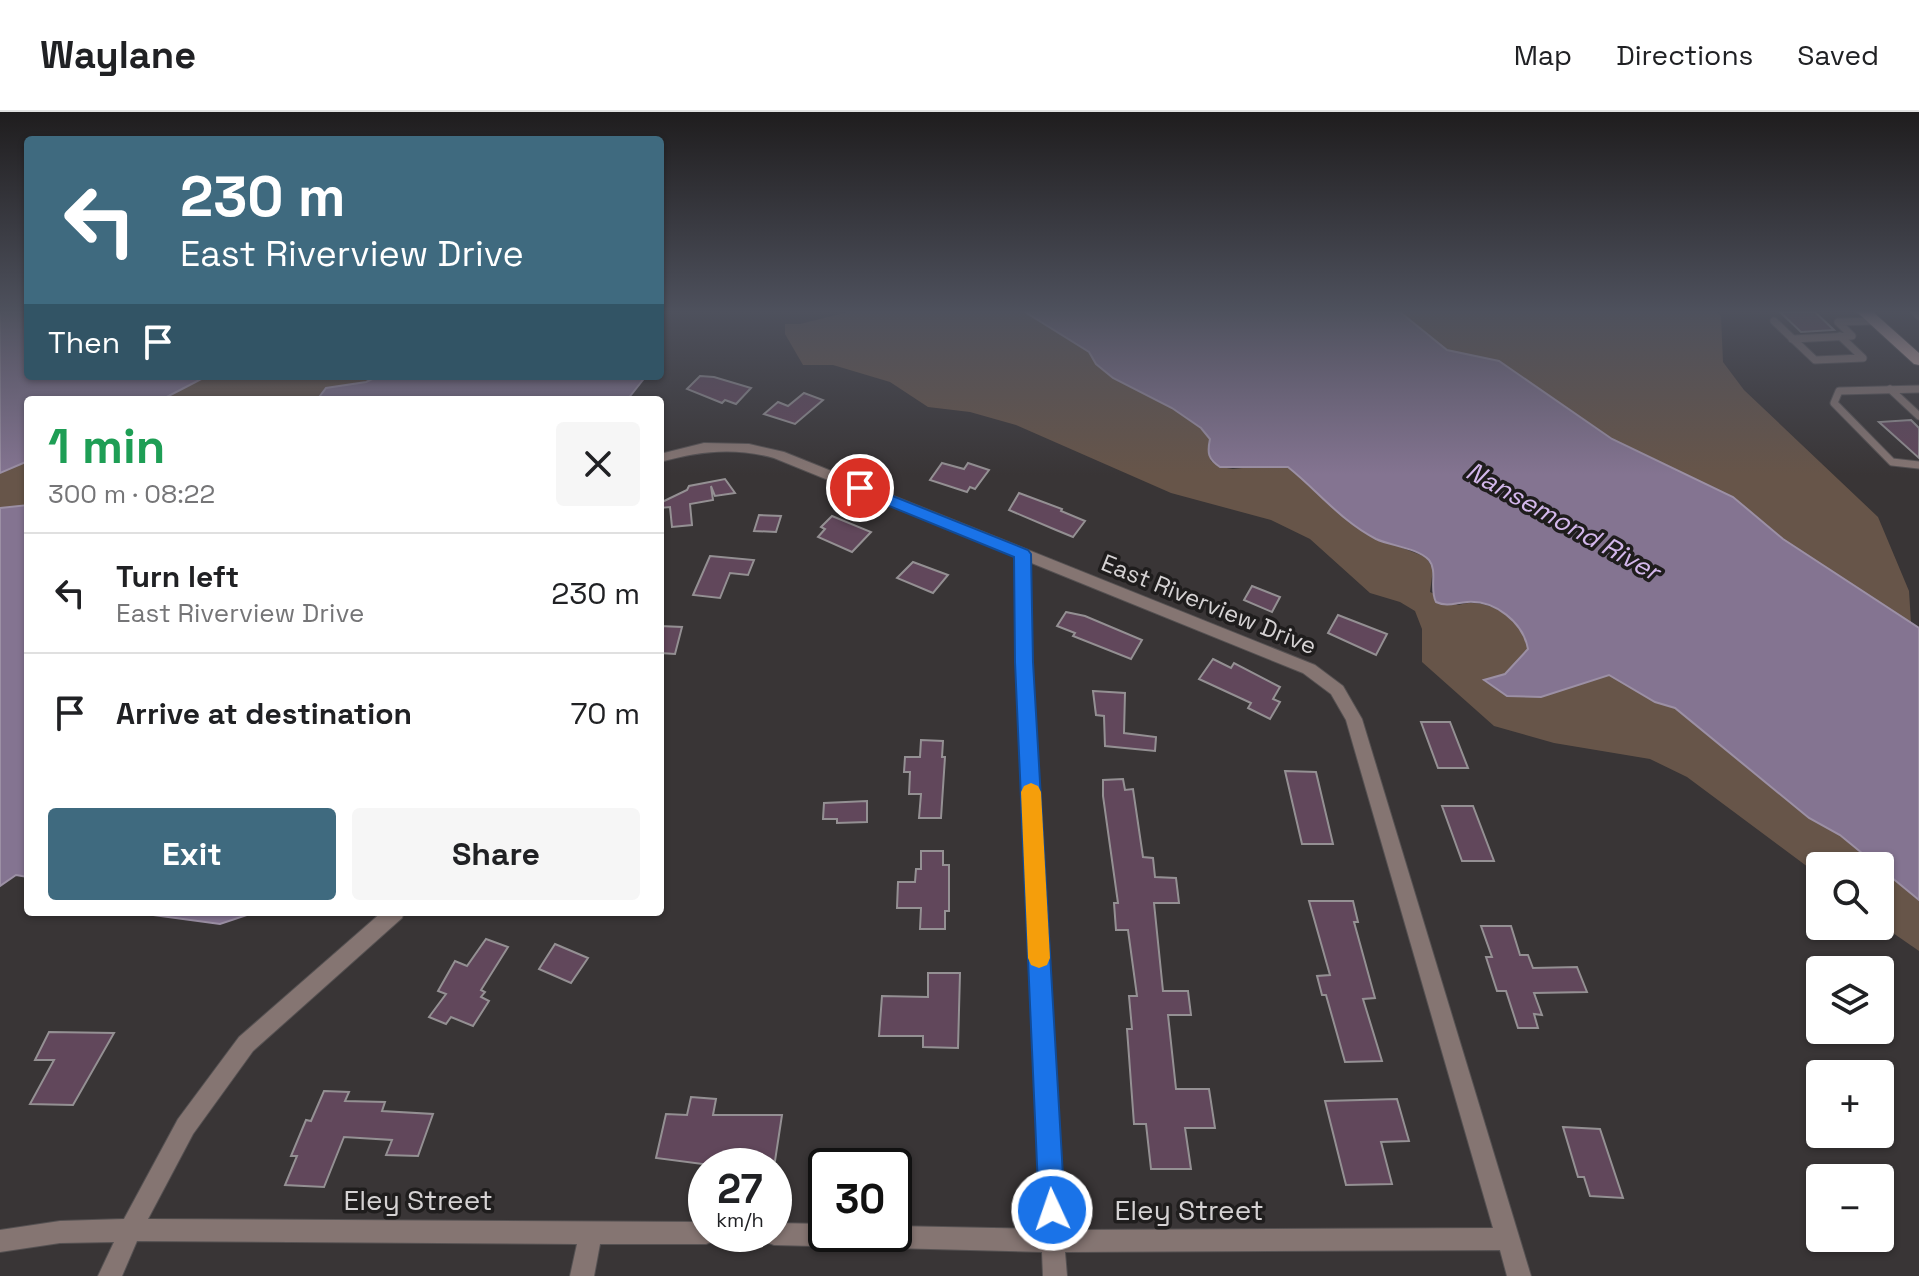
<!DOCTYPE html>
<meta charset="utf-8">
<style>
:root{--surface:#fff;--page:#f6f6f6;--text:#202124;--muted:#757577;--line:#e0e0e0;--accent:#3f6a7f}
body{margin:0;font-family:"Space Grotesk",sans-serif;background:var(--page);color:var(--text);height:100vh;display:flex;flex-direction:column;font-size:30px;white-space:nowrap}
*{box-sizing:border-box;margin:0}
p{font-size:26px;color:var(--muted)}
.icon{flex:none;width:44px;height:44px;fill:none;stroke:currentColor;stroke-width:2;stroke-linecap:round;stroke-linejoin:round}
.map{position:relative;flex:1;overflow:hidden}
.panel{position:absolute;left:24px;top:284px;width:640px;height:520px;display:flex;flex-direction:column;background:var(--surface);border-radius:8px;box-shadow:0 2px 6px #0004}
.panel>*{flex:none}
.banner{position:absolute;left:24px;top:24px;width:640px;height:244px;border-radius:8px;box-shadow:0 2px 6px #0004;background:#3f6a7f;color:#fff;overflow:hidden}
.tools{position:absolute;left:1806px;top:740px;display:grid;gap:16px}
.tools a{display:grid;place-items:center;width:88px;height:88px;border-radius:8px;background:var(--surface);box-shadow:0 2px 6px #0004;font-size:40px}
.speed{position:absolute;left:688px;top:1036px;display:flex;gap:16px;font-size:40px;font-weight:700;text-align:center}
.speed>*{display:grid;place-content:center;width:104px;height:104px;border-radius:50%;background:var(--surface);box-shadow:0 2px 6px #0004;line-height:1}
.speed small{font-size:20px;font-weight:400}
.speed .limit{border:4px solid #111;border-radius:12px;background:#fff;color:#111}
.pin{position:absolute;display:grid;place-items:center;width:68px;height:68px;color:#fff;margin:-34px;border:4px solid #fff;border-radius:50%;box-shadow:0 2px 8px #0007}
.me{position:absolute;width:88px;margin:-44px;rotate:357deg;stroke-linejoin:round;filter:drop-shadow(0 0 6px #0008)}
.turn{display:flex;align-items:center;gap:28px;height:168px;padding:0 24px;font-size:36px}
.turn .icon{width:104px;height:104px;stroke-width:2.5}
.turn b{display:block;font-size:56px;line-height:68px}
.then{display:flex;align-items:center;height:76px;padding:0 24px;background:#0003;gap:16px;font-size:30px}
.round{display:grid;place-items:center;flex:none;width:84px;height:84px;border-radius:8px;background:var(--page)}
.headline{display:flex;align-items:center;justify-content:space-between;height:136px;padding:0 24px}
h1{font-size:48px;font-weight:700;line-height:60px;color:#1e9e55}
.cta{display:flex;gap:16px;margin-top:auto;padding:16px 24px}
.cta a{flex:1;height:92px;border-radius:8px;background:var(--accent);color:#fff;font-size:32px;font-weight:700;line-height:92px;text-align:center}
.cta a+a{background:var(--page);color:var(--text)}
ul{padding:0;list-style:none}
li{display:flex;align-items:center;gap:24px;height:120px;padding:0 24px;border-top:2px solid var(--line)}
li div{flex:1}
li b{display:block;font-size:30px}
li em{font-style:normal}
header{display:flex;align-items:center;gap:48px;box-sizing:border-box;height:112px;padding:0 40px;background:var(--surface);border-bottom:2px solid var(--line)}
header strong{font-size:38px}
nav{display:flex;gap:44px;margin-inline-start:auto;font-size:28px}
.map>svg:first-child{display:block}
.green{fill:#675549}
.water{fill:#847491;stroke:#9c90a5;stroke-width:2}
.building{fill:#61475b;stroke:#949093;stroke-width:2}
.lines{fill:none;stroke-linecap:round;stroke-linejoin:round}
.lane-casing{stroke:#555152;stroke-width:9}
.street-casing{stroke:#555152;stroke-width:2}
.primary-casing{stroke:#555152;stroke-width:2}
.lane{stroke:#857572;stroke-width:7}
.street{fill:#857572;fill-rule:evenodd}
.primary{fill:#d4b2ad;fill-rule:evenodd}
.route{fill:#1a73e8;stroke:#114b97;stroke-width:2}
.slow{fill:#f59e0b}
.labels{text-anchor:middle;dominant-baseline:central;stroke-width:7;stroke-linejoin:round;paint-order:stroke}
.street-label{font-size:24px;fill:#d5d2d3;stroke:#1f1d1d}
.water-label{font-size:26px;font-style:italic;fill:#d3b7eb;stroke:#1f1d1d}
.near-street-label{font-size:28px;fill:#d5d2d3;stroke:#1f1d1d}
</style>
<header>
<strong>Waylane</strong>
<nav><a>Map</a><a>Directions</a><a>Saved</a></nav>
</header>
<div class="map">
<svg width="1919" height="1164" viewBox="0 0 1919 1164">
<rect width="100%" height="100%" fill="#393536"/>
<g class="green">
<path d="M 848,200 L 1025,200 L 1089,240 L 1096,252 L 1113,266 L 1172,296 L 1201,316 L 1210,327 L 1208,339 L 1211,349 L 1220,355 L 1233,357 L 1271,353 L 1288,355 L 1347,408 L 1376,426 L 1426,445 L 1433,457 L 1430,480 L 1458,493 C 1488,484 1522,506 1528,537 L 1505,562 L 1484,569 L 1507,584 L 1541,585 L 1609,563 L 1655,590 L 1675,596 L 1809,706 L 1840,723 L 1880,754 L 1820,754 L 1820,764 L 1687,665 L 1650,647 L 1554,631 L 1494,614 L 1422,550 L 1422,517 L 1415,499 L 1400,490 L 1370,481 L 1310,427 L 1271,408 L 1171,381 L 1016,313 L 970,300 L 928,295 L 890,270 L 833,253 L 803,253 L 785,222 L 785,212 L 800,212 Z"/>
<path d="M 1400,200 L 1717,200 L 1721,204 L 1723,250 L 1744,278 L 1878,405 L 1909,479 L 1911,511 L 1783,427 L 1733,385 L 1612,327 L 1499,249 L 1447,238 Z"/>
<path d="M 207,264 L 379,264 L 366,270 L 327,276 L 317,288 L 161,288 Z"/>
<path d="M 28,349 L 28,393 L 0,396 L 0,361 Z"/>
<path d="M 1880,754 L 1919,788 L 1919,839 L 1880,812 Z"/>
</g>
<g class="water">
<path d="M 0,200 L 28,200 L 28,264 L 207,264 L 161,288 L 28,288 L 28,349 L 0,361 Z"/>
<path d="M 1025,200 L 1400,200 L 1447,238 L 1499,249 L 1612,327 L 1733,385 L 1783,427 L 1919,516 L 1919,788 L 1840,723 L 1809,706 L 1675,596 L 1655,590 L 1609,563 L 1541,585 L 1507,584 L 1484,568 L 1505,562 L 1528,537 C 1523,510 1495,488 1467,490 C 1455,491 1447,495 1436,490 C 1429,477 1438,459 1429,448 C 1418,436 1391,434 1376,427 C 1341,409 1318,379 1288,355 L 1220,355 C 1208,347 1207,341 1210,327 L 1201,316 L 1172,296 L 1113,266 L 1096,252 L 1089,240 Z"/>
<path d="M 379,264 L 646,264 L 627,288 L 317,288 L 326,276 L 366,270 Z"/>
<path d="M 28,393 L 28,765 L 16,763 L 0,774 L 0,396 Z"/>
<path d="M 131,800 L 256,800 L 220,812 Z"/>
</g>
<g class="building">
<path d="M 1780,200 L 1815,200 L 1834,218 L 1801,220 Z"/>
<path d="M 700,264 L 714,265 L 751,276 L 736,292 L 725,288 L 722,291 L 687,277 Z"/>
<path d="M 804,281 L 823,288 L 795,312 L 764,302 L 778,290 L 788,294 Z"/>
<path d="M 1911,308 L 1919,316 L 1919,346 L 1879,310 Z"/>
<path d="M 942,351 L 964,357 L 968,351 L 989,358 L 975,377 L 970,375 L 967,380 L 930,368 Z"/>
<path d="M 725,367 L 735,381 L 715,384 L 711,374 L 713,388 L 690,392 L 692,413 L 672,415 L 670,395 L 660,396 L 660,391 L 687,378 L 689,374 Z"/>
<path d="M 1019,381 L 1062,397 L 1061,399 L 1085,409 L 1073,425 L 1056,418 L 1009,398 Z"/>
<path d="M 759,403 L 781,404 L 776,420 L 754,419 Z"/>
<path d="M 832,404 L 871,420 L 852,440 L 818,425 L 825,417 L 821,415 Z"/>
<path d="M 710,444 L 754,448 L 748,463 L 730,461 L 720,486 L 693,483 Z"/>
<path d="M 913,450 L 948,463 L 933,481 L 897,466 Z"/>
<path d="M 1252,474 L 1280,485 L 1272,500 L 1244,488 Z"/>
<path d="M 1066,500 L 1085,504 L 1142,528 L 1131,547 L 1073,524 L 1075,521 L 1057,514 Z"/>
<path d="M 1338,503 L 1387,522 L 1376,543 L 1328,521 Z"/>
<path d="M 660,514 L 682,515 L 675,542 L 660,541 Z"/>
<path d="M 1213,547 L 1231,556 L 1234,551 L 1280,575 L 1273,587 L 1280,590 L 1270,607 L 1248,596 L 1251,591 L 1199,567 Z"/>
<path d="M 1093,579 L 1125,581 L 1124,621 L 1156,625 L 1155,639 L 1105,634 L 1104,604 L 1096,603 Z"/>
<path d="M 1421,610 L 1450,610 L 1468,656 L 1438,656 Z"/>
<path d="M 921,628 L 943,629 L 942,645 L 945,645 L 941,706 L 919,706 L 921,682 L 909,682 L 910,660 L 904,660 L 905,645 L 920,645 Z"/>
<path d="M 1285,659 L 1316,660 L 1333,732 L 1302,732 Z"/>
<path d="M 1123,667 L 1125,678 L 1133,677 L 1143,745 L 1153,746 L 1155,765 L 1176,766 L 1179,791 L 1154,791 L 1163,879 L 1188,879 L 1191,903 L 1168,903 L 1176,977 L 1209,977 L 1215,1016 L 1185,1016 L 1191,1057 L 1151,1057 L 1146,1012 L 1134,1012 L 1127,917 L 1132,917 L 1129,884 L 1137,884 L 1128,818 L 1116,818 L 1114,791 L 1118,791 L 1103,684 L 1103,668 Z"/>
<path d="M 867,689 L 867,710 L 837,711 L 837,707 L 823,707 L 824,691 Z"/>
<path d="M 1442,694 L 1473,694 L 1494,749 L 1462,749 Z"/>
<path d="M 921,739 L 943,739 L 943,753 L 949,753 L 949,799 L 945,799 L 945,817 L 920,817 L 921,796 L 897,796 L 898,770 L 915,770 L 916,757 L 921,757 Z"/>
<path d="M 1309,789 L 1353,789 L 1358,810 L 1354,810 L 1375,886 L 1363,887 L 1382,949 L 1345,950 L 1326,883 L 1322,883 L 1317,864 L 1330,863 Z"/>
<path d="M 1481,814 L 1511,814 L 1520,843 L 1528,843 L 1533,856 L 1577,855 L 1587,880 L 1534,881 L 1542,903 L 1534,902 L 1538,916 L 1518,916 L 1506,879 L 1497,879 L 1486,845 L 1492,845 Z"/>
<path d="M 486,827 L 508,835 L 481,878 L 485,880 L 481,885 L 489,889 L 473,914 L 451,905 L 446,912 L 429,905 L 446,882 L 438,879 L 455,849 L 467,854 Z"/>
<path d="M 555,832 L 588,846 L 571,871 L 539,857 Z"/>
<path d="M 928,861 L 960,861 L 958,936 L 923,935 L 923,924 L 879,924 L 882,884 L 928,885 Z"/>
<path d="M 49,920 L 114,921 L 73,993 L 30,992 L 54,948 L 35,948 Z"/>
<path d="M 324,979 L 349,980 L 345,989 L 385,990 L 382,999 L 433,1002 L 418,1044 L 386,1043 L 392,1028 L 344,1025 L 324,1075 L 285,1073 L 297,1044 L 291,1044 L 306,1008 L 311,1009 Z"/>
<path d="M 691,985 L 716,987 L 713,1003 L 782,1003 L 775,1049 L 746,1047 L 745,1054 L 718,1054 L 656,1046 L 666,1002 L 687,1003 Z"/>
<path d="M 1397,987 L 1409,1029 L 1381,1030 L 1392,1072 L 1346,1073 L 1325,989 Z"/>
<path d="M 1563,1015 L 1600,1017 L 1623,1086 L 1590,1084 L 1584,1065 L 1578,1065 Z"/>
</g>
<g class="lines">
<defs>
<g id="lane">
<path d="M 1915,200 L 1919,204"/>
<path d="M 1774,209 L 1815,248 L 1863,246 L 1840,224"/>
<path d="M 1792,227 L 1852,224 L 1838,210 L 1873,209"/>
<path d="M 1890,277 L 1919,304"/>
<path d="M 1919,277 L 1839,279 L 1834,291 L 1892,350 L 1919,353"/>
</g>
<g id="street">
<path d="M 704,331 L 749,332 L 784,340 L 1315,553 L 1343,574 L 1362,607 L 1531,1164 L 1507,1164 L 1500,1138 L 1065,1140 L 1067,1164 L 1043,1164 L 1042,1140 L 774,1133 L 766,1130 L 763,1122 L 774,1122 L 774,1111 L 826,1112 L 826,1122 L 894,1122 L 894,1114 L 1041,1117 L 1016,550 L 1015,444 L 774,346 C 734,335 700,339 660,350 L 660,342 ZM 1029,450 L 1303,561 L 1331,582 L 1346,608 L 1493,1116 L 1064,1118 L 1032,550 Z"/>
<path d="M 382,800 L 404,800 L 402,806 L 253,939 L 193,1022 L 148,1107 L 706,1110 L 706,1122 L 717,1122 L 714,1129 L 706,1132 L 600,1132 L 594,1164 L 570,1164 L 577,1132 L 137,1129 L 122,1164 L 98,1164 L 114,1130 L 60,1131 L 0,1140 L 0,1118 L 60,1109 L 124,1107 L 178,1007 L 239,925 Z"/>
</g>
<path id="primary" d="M 1857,200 L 1873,200 L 1919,241 L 1919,253 L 1914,252 Z"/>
</defs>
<use href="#lane" class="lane-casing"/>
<use href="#street" class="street-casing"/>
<use href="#primary" class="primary-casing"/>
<use href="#lane" class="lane"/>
<use href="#street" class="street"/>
<use href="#primary" class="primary"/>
</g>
<linearGradient id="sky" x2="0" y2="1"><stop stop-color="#1f1d1e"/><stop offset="0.55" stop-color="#4e515d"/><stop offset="1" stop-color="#4e515d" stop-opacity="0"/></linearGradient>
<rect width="1919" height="363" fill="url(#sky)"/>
<path class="route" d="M 860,371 L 1028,438 L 1031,442 L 1033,550 L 1065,1098 L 1061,1107 L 1052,1111 L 1043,1107 L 1039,1098 L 1015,550 L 1014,445 L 855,380 L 855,373 Z"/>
<path class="slow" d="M 1031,671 L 1038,674 L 1041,680 L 1050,846 L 1047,853 L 1039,856 L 1031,853 L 1028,846 L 1021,680 L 1024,674 Z"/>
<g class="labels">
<g class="street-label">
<text transform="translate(1209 492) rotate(22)">East Riverview Drive</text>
</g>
<g class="water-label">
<text transform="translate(1563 409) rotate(29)">Nansemond River</text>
</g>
<g class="near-street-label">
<text x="418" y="1088">Eley Street</text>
<text x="1189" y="1098">Eley Street</text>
</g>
</g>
</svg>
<div class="tools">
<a><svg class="icon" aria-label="search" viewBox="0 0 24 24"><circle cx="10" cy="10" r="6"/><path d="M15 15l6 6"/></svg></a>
<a><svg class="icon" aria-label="layers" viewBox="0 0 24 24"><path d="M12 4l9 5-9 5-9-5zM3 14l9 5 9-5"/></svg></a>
<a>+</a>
<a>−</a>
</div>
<div class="speed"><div>27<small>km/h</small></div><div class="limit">30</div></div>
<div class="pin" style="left:860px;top:376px;background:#d93025"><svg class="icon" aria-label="arrive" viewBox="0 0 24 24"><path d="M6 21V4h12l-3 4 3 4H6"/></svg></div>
<svg class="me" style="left:1052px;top:1098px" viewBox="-20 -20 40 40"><circle r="17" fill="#1a73e8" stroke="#fff" stroke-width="3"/><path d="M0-11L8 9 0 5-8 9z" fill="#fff"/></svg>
<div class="banner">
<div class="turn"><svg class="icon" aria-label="left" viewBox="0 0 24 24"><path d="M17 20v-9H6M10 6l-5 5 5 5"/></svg><div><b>230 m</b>East Riverview Drive</div></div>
<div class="then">Then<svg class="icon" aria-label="arrive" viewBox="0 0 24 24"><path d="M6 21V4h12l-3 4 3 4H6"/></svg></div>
</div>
<section class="panel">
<div class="headline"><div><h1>1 min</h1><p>300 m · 08:22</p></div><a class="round"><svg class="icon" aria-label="close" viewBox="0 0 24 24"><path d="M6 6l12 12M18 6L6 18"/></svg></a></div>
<ul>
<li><svg class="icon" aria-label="left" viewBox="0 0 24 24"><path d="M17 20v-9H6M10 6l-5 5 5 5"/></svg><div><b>Turn left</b><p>East Riverview Drive</p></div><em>230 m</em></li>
<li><svg class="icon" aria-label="arrive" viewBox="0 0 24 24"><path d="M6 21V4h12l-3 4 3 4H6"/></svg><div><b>Arrive at destination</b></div><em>70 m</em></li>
</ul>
<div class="cta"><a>Exit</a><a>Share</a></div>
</section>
</div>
